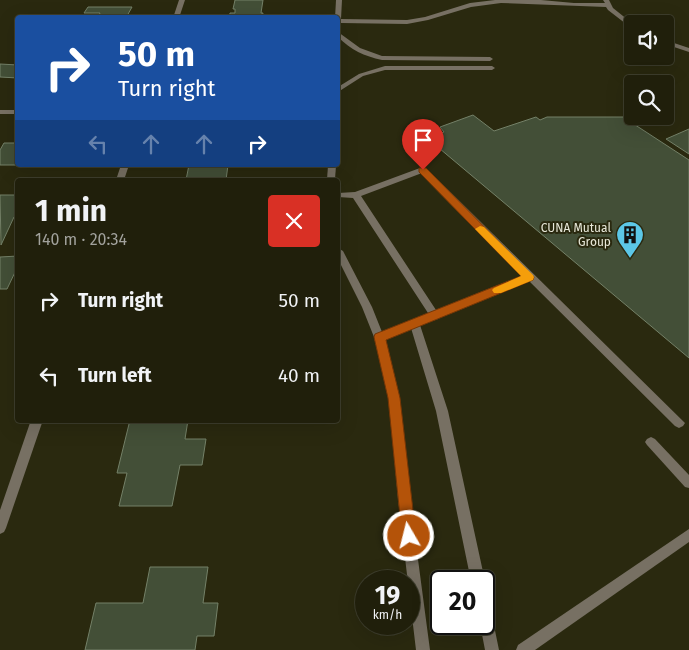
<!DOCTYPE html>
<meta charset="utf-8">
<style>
:root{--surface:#201f0b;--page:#2d2c19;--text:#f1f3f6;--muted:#a2a29d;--line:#3d3d2c}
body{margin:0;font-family:"Fira Sans",sans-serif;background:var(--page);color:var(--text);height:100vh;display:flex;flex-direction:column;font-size:19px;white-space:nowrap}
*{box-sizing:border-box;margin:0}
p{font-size:16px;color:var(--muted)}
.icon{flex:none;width:28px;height:28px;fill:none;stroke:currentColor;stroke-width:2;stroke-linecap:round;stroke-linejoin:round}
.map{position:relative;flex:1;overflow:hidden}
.panel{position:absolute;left:15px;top:178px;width:325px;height:245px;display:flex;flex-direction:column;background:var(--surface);border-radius:5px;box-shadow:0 5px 20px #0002,0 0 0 1px var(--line)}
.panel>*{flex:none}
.hud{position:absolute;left:15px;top:15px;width:325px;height:152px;border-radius:5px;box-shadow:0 5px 20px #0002,0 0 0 1px var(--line);background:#1a4fa0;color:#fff;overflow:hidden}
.controls{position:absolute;left:624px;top:15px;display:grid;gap:10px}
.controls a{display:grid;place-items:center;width:50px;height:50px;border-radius:5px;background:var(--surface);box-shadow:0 5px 20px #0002,0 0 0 1px var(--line);font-size:25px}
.speed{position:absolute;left:355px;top:570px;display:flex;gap:10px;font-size:25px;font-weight:700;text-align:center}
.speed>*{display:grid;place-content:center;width:65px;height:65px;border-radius:50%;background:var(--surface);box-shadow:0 5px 20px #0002,0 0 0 1px var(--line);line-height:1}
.speed small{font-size:12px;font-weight:400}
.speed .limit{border:2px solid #111;border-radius:8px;background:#fff;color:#111}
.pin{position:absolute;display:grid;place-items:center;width:42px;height:42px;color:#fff;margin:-51px -21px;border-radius:50% 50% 50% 0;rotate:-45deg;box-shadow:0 0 5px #0007}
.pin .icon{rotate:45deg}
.me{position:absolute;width:55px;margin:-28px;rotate:352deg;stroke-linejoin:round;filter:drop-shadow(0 0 4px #0008)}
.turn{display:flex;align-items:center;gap:18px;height:105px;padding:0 20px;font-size:22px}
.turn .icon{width:65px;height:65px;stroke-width:2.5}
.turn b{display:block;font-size:35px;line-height:42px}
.lanes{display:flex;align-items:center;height:48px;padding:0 20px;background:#0003;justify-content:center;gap:25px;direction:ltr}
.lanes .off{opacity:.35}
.round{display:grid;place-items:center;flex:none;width:52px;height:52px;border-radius:5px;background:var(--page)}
.overview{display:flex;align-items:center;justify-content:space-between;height:85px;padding:0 20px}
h1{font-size:30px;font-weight:700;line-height:38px}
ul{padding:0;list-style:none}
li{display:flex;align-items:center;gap:15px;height:75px;padding:0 20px}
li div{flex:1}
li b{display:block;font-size:19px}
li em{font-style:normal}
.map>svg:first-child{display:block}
.building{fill:#434f37;stroke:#748168}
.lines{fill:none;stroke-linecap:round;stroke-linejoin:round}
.lane{fill:#777063;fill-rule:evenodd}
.street{fill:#777063;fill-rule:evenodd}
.route{fill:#b45309;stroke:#753606}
.slow{fill:#f59e0b}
.labels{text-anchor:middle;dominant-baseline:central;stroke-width:4;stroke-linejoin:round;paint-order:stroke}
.poi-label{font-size:12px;fill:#e8e8d9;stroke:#2a290f;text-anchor:end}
</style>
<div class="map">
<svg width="689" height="650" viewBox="0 0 689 650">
<rect width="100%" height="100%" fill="#2a290f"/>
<g class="building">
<path d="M 235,0 L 263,0 L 261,13 L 263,13 L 262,18 L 229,18 L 230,13 L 235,13 L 235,9 L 233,9 Z"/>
<path d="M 88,7 L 132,7 L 127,16 L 129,18 L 98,18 L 100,13 L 84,13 Z"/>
<path d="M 0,64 L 18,65 L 18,78 L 0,77 Z"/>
<path d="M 473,115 L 494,131 L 536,117 L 540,120 L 547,117 L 623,117 L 689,160 L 689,358 L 427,138 L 444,132 L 440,127 Z"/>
<path d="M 689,129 L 689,154 L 666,139 Z"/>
<path d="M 4,143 L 18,143 L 18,165 L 0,165 L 0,150 Z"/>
<path d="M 189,165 L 228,165 L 226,180 L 186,180 Z"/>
<path d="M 0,195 L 18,195 L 18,217 L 14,217 L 1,245 Z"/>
<path d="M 18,256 L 18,266 L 7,289 L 0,289 L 0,257 Z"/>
<path d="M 130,420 L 188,420 L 185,439 L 206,439 L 202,465 L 180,465 L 172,506 L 119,506 L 127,473 L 117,473 Z"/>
<path d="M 150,567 L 208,567 L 203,603 L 218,603 L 214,636 L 197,636 L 195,650 L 85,650 L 96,603 L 143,603 Z"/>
</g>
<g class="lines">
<g class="lane">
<path d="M 336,0 L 342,0 L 341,19 L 407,20 L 425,17 L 470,3 L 495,0 L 541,0 L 574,3 L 605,3 L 603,0 L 609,0 L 613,8 L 633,24 L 632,28 L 630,27 L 608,10 L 606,7 L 501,3 L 471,7 L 428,20 L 407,24 L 341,23 L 338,26 L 338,18 L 335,18 Z"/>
<path d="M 338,32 L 360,48 L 382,56 L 490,57 L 493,59 L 490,61 L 382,60 C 364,56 351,50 338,37 Z"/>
<path d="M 665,40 L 689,48 L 689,52 L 665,44 Z"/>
<path d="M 385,66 L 492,66 L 495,68 L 492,70 L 385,70 L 363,76 L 338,92 L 338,87 L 359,74 Z"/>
<path d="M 328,165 L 336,165 L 335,180 L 327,180 Z"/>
<path d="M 420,168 L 426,168 L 685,423 L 683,426 L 679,428 L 675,426 L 529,281 L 440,317 L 438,319 L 420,325 L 448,411 L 485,581 L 484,583 L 484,581 L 471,581 L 436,411 L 411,328 L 385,339 L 399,399 L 410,499 L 430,650 L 416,650 L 398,499 L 389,399 L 374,337 L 362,307 L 338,259 L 338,248 L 343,251 L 372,307 L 382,332 L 428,313 L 353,198 L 338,197 L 338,193 L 355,192 ZM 422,173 L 524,275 L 436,310 L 361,196 Z"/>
<path d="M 651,437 L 655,439 L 689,475 L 689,488 L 685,487 L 647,445 L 645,442 L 647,439 Z"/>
<path d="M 689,529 L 689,542 L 535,650 L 516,650 L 518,645 Z"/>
<path d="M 484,604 L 489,606 L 491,611 L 499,650 L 485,650 L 480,624 L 484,624 Z"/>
</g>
<g class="street">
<path d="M 179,0 L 185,0 L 179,18 L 173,18 Z"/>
<rect x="0" y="110" width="18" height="4"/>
<path d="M 121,165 L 129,165 L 124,180 L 116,180 Z"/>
<path d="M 31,420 L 43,420 L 6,528 L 4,532 L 0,534 L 0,510 Z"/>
</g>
</g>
<path class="route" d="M 419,168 L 426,168 L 534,277 L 533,280 L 386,340 L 400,398 L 416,536 L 414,541 L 409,543 L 404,541 L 402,536 L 388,398 L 374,337 L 375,334 L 521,276 L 419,172 Z"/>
<path class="slow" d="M 480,226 L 484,227 L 533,275 L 534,277 L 533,280 L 501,293 L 494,293 L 492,290 L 494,288 L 521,276 L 477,231 L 475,229 Z"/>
<defs>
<symbol id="building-pin" viewBox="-11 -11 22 30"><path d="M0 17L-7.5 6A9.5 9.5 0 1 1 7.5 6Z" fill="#5cc7e7" stroke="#2a290f"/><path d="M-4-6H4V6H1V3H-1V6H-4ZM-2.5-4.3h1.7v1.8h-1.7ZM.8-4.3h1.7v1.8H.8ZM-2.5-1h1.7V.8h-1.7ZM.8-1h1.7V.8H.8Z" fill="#111"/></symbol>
</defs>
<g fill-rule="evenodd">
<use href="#building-pin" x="614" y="219" width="32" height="43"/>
</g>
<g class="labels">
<g class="poi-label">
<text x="611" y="228">CUNA Mutual<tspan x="611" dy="14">Group</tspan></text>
</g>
</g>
</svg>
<div class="controls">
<a><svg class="icon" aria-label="sound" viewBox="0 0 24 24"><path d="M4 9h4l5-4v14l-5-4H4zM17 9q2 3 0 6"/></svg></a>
<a><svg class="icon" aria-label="search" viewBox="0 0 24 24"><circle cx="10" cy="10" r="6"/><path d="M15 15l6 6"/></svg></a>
</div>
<div class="speed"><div>19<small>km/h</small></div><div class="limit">20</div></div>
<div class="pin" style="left:423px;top:170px;background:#d93025"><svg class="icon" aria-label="arrive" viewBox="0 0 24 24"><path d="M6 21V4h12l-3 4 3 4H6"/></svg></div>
<svg class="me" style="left:409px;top:536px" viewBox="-20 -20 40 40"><circle r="17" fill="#b45309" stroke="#fff" stroke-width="3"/><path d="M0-11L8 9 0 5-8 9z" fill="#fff"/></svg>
<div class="hud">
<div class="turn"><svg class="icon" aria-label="right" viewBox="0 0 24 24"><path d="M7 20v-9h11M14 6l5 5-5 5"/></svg><div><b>50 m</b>Turn right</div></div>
<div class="lanes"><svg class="icon off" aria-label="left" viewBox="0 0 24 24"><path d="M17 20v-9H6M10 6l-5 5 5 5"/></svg><svg class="icon off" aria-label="ahead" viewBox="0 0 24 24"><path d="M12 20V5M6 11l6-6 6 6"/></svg><svg class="icon off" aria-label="ahead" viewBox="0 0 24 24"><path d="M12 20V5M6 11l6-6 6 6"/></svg><svg class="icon" aria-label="right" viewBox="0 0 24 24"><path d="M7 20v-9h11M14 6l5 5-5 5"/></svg></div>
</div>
<section class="panel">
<div class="overview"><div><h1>1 min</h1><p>140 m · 20:34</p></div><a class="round" style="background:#d93025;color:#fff"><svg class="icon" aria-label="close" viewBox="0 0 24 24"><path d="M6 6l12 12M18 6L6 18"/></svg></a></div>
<ul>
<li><svg class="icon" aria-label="right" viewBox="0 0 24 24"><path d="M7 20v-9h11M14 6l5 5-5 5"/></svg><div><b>Turn right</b></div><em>50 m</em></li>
<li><svg class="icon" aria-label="left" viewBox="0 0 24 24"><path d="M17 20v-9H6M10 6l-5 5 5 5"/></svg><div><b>Turn left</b></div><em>40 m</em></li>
</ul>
</section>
</div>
